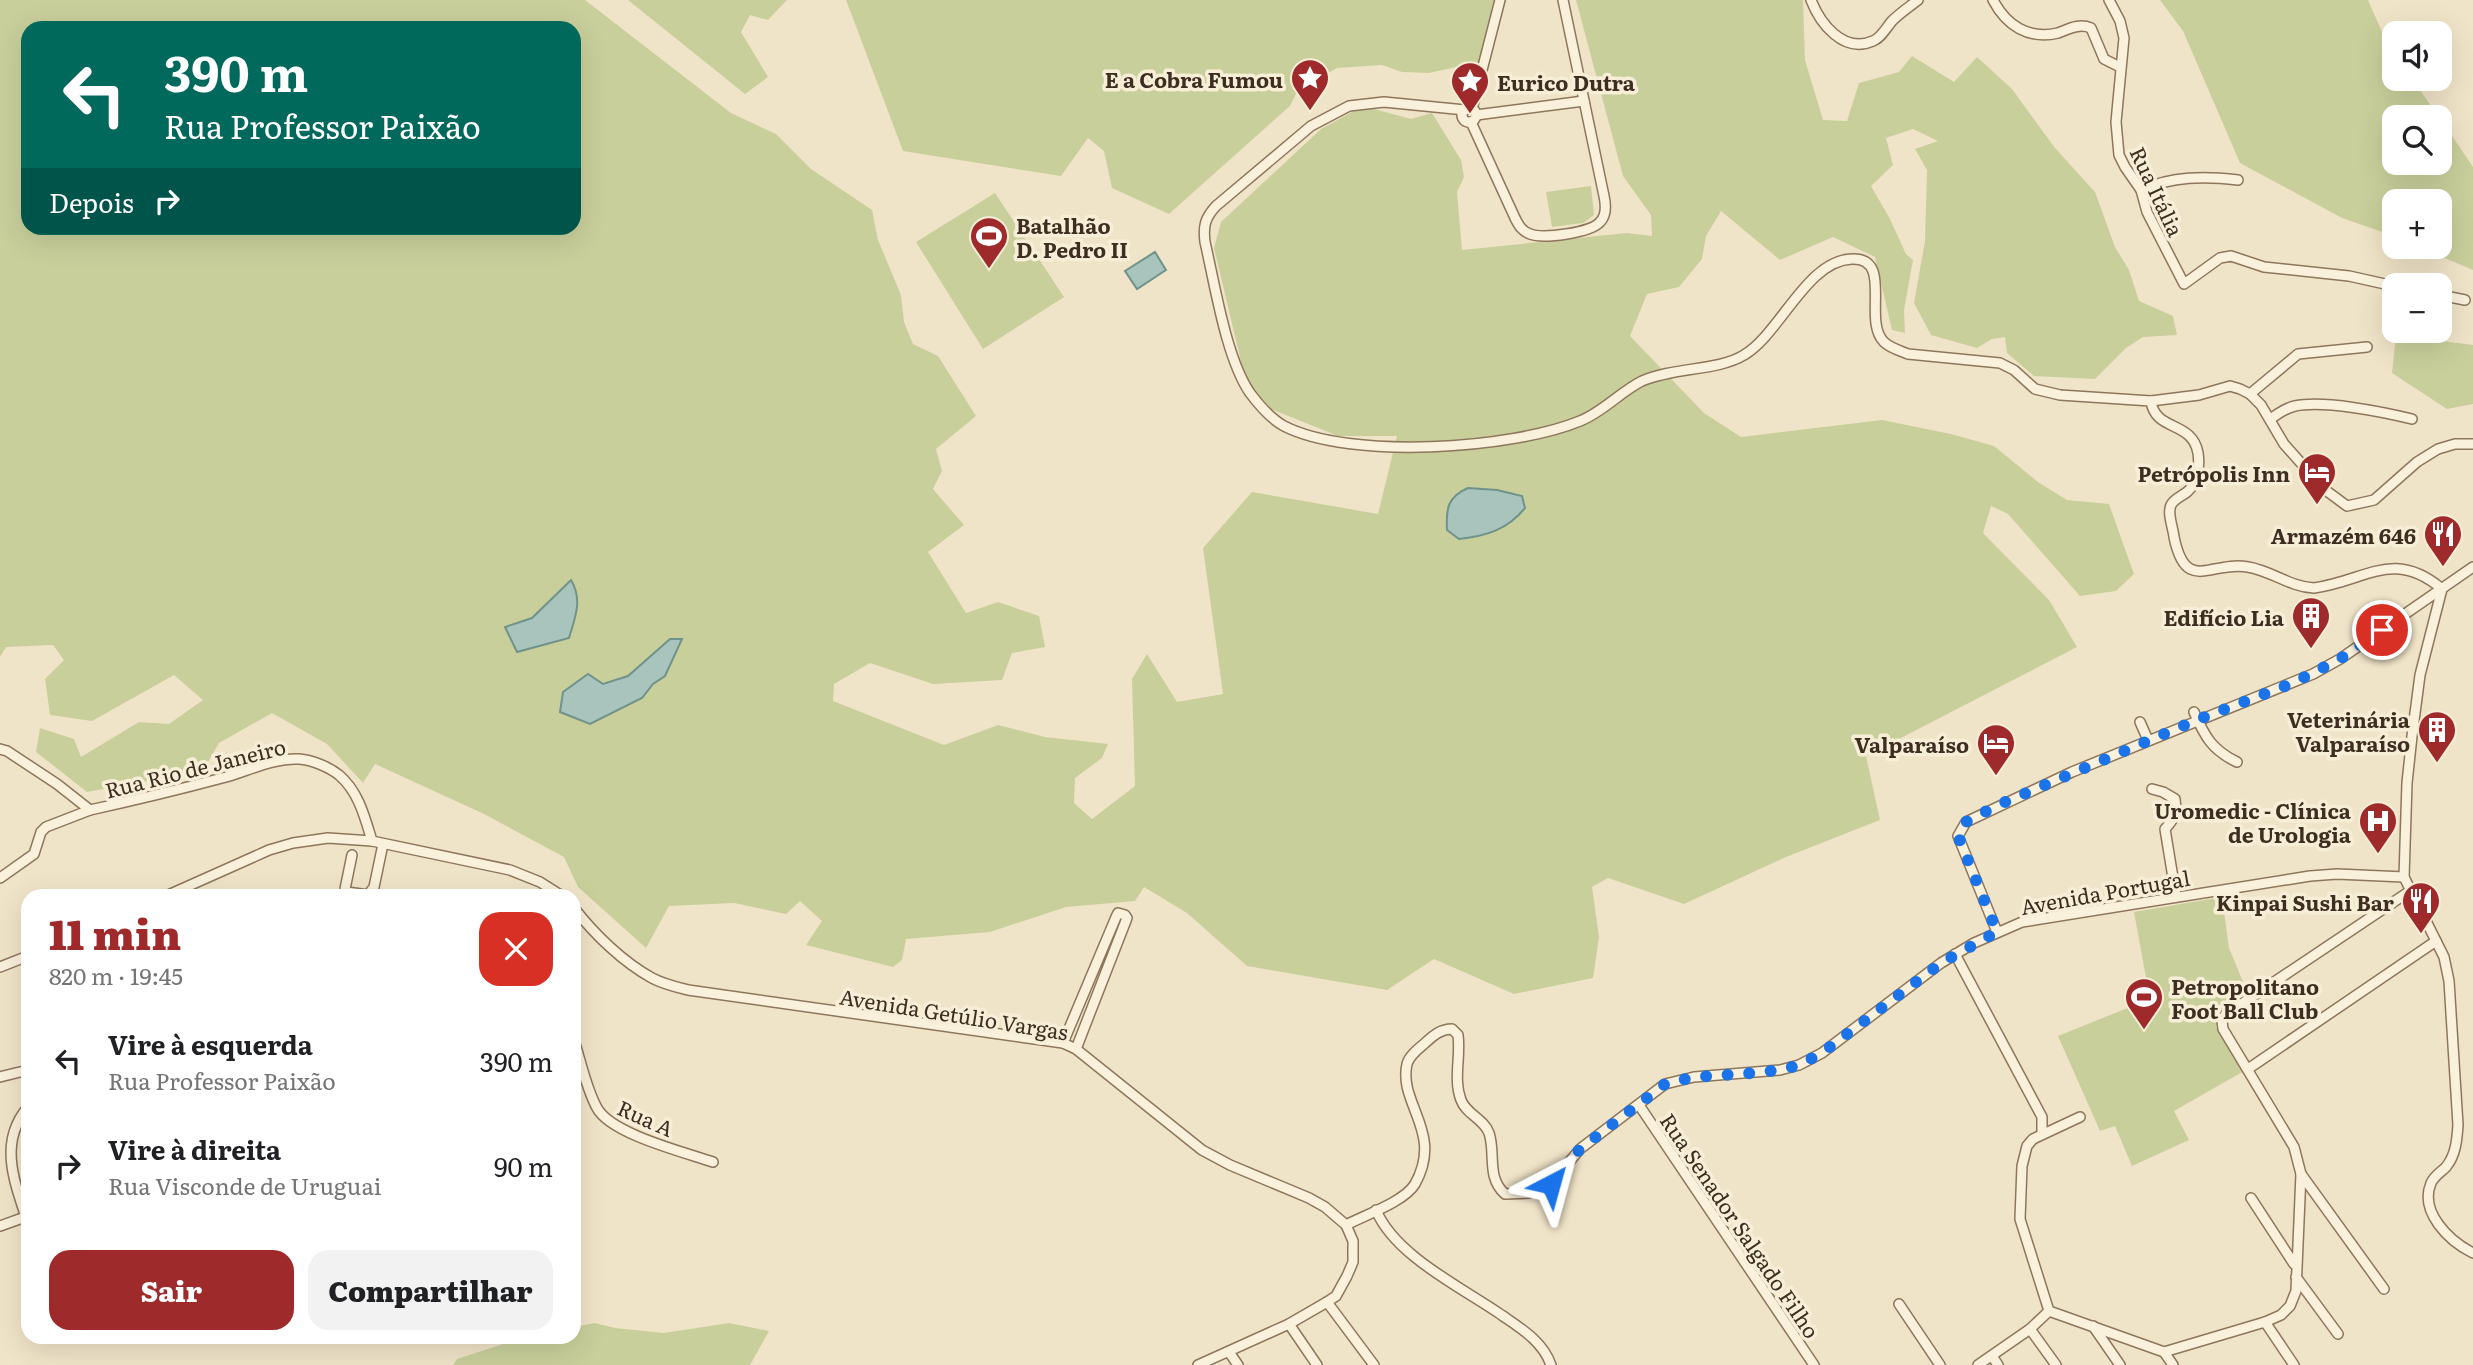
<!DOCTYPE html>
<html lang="pt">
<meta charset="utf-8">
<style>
:root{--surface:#fff;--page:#f2f2f2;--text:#202124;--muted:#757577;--accent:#9e2a2b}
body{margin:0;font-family:Literata,serif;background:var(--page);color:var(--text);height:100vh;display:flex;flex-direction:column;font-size:26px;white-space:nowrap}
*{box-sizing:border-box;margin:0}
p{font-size:23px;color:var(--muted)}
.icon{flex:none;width:38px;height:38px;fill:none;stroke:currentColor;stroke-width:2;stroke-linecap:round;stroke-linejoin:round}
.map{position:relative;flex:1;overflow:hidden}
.details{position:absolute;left:21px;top:889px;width:560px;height:455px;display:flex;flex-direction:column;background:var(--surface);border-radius:21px;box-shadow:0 7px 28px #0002}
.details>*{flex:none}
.banner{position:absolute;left:21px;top:21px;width:560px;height:214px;border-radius:21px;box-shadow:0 7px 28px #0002;background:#00695c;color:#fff;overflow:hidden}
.tools{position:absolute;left:2382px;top:21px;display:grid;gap:14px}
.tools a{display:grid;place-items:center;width:70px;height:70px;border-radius:14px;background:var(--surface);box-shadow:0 7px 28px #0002;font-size:35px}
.pin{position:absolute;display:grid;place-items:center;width:60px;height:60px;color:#fff;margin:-30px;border:4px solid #fff;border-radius:50%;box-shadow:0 2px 7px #0007}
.me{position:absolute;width:77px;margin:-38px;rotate:39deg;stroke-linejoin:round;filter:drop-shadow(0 0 5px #0008)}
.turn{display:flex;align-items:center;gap:24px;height:147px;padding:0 28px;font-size:32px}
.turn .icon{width:91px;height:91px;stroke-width:2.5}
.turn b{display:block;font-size:49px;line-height:60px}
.then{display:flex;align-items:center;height:66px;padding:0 28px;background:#0003;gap:14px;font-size:26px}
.round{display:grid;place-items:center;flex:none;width:74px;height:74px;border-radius:21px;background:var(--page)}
.headline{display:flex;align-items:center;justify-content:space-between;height:119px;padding:0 28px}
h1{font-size:42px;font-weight:800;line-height:52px;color:var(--accent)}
.button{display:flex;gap:14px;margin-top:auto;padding:14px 28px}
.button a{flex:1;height:80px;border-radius:21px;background:var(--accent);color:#fff;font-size:28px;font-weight:800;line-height:80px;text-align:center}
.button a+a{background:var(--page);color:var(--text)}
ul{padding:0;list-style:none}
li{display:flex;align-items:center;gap:21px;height:105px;padding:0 28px}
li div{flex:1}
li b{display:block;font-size:26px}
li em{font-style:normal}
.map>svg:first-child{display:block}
.green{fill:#c9cf9b;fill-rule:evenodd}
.water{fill:#a9c4bc;stroke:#6f938a;stroke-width:2}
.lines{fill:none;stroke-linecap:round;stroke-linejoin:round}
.minor-casing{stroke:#8d765c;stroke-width:12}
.minor{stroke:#faf1dc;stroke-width:9}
.route{stroke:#1a73e8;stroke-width:12;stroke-dasharray:0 21.6}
.labels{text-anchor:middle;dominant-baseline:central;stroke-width:7;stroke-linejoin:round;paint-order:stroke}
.poi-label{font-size:21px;font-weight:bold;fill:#3d2e20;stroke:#f7eed8;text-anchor:end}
.street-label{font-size:21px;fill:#3d2e20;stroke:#f7eed8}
</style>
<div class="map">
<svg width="2473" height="1365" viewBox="0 0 2473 1365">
<rect width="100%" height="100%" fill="#f0e4c8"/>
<g class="green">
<path d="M 0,0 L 585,0 L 731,113 L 776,134 L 811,169 L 872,210 L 878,240 L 901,295 L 904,322 L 913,344 L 938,356 L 976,416 L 936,449 L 942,471 L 933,489 L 964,525 L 928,552 L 966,613 L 998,602 L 1039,616 L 1045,647 L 1012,653 L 1002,680 L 933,684 L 870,663 L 834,684 L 833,701 L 944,745 L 998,725 L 1045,737 L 1108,744 L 1102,758 L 1075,778 L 1074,803 L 1092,819 L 1135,786 L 1132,679 L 1147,654 L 1177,702 L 1223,694 L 1203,548 L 1252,492 L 1378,514 L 1397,436 L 1338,436 L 1271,409 L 1246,382 L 1214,248 L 1221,222 L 1321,129 L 1363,106 L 1411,119 L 1432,113 L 1461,160 L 1464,177 L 1457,192 L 1462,250 L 1627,233 L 1652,236 L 1651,215 L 1623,176 L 1576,0 L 1803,0 L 1805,60 L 1823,120 L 1847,121 L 1859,83 L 1899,72 L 1912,56 L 1954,82 L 1977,57 L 2012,89 L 2055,148 L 2095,192 L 2115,247 L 2129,270 L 2139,301 L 2173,316 L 2177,335 L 2143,337 L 2126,348 L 2095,379 L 2034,376 L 2007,353 L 2005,337 L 1992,339 L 1977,348 L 1931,335 L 1914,303 L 1925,241 L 1927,170 L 1915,149 L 1938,141 L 1913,129 L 1886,138 L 1893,165 L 1871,186 L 1890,219 L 1906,254 L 1913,260 L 1904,310 L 1905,333 L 1892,330 L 1875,257 L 1833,237 L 1780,260 L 1721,211 L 1706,236 L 1702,259 L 1679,287 L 1647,294 L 1630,336 L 1704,413 L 1741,437 L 1882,420 L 1951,434 L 1994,446 L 2038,482 L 2067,500 L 2109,504 L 2134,574 L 2116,591 L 2080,596 L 2008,514 L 1991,506 L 1983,533 L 2049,600 L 2077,647 L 1866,756 L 1880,820 L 1786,857 L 1684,904 L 1608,878 L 1592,887 L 1599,937 L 1593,978 L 1514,994 L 1434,959 L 1387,990 L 1247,966 L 1187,913 L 1144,887 L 1135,901 L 1066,907 L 990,932 L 906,939 L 902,960 L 893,967 L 806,945 L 822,921 L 800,901 L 786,914 L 734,903 L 669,906 L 646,948 L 578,887 L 564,857 L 484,814 L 375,764 L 363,783 L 327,744 L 272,713 L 219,743 L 203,771 L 87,792 L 36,752 L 40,728 L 74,739 L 81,757 L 139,722 L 169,724 L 203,700 L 174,675 L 92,721 L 50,715 L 45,679 L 64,660 L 53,645 L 6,647 L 0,657 ZM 28,28 L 574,28 L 574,228 L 28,228 Z"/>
<path d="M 628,0 L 787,0 L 768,20 L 750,15 L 741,32 L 768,77 L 745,94 Z"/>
<path d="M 846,0 L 1495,0 L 1479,62 L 1429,73 L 1402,72 L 1382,65 L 1337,68 L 1298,90 L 1290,106 L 1169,214 L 1112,188 L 1104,151 L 1088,138 L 1061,176 L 903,151 Z"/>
<path d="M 2160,0 L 2368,0 L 2386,41 L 2394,53 L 2394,79 L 2412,79 L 2439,117 L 2394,117 L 2394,163 L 2440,163 L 2440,118 L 2473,167 L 2473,270 L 2419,247 L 2440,247 L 2440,201 L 2394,201 L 2394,236 L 2342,218 L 2240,163 L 2183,31 Z"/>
<path d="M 1591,186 L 1594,215 L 1583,223 L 1552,227 L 1546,192 Z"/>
<path d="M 995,193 L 1064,297 L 983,349 L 916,242 Z"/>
<path d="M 2396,335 L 2473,345 L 2473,404 L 2447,409 L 2392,373 Z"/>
<path d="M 2222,897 L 2229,948 L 2248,994 L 2223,1010 L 2216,1027 L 2244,1071 L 2174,1111 L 2189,1140 L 2132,1166 L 2115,1126 L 2100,1131 L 2058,1036 L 2150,999 L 2134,912 Z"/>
<path d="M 595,1323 L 615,1328 L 664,1333 L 729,1323 L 769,1331 L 750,1365 L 453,1365 L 457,1359 L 525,1337 L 574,1337 L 574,1327 Z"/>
</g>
<g class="water">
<path d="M 1155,252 L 1166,270 L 1137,289 L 1125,271 Z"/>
<path d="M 1468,488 L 1497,490 L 1522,496 L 1525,508 C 1507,530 1486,536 1459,539 L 1447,530 C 1446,509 1447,497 1468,488 Z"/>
<path d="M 571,580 C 583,600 575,618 569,638 L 517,652 L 505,627 L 532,618 Z"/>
<path d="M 670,639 L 682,639 L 665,676 L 653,684 L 642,698 L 590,724 L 560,712 L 563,692 L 588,674 L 603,684 L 628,676 Z"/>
</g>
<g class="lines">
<defs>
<g id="minor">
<path d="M 1811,0 C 1820,23 1843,54 1873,41 C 1881,38 1886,28 1892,21 C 1900,13 1909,7 1918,0"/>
<path d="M 1993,0 C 2006,25 2028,40 2058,33 C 2069,29 2079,23 2091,28 L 2104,59 L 2120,67"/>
<path d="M 2109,0 L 2120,21 L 2124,38 L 2116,122 L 2119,155 L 2125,167 L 2141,190 L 2147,212 L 2184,284 L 2220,258 L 2231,256 L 2264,267 L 2349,276 L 2394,286"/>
<circle cx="1469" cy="115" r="7"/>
<path d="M 1472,109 L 1500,0"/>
<path d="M 1465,110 L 1384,102 L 1349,106 L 1311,126 L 1216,206 C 1205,218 1203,226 1205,242 C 1215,285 1226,358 1250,393 C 1259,405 1271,419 1284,426 C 1350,460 1512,449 1580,421 C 1603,412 1620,392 1642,381 C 1674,367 1718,371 1744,355 C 1780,334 1807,260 1852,259 C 1894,257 1862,321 1884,342 C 1890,348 1901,351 1908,354 L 2000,363 L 2014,370 L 2035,389 L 2060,395 L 2151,401 L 2199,395 L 2230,386 L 2240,389 L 2250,394 L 2261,405 L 2284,444 L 2324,489 L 2347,506 L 2374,500 L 2417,462 L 2438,449 L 2455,444 L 2473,444"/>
<path d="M 1476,115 L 1584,101"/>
<path d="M 1471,122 L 1515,218 C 1519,226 1522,231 1530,234 C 1543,239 1591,233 1600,222 C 1607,215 1606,205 1604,196 L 1563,0"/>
<path d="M 2141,190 C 2172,176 2205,176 2238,180"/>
<path d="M 2440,295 L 2465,300"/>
<path d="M 2250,394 L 2298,354 L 2367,347"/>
<path d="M 2151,401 C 2155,432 2192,420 2198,453 C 2200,466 2198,483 2187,492 C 2182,496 2174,499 2171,505 C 2167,514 2173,527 2174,537 C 2186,595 2211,560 2248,567 C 2272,571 2290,587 2314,588 C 2366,581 2393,548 2442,589"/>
<path d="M 2270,419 C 2278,414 2285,408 2295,406 C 2324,400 2383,412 2412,419"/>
<path d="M 2442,589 L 2420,675 L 2412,736 L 2407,783 L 2404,877 L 2444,957 L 2449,981 L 2458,1125 C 2457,1139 2456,1155 2446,1167 C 2441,1172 2434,1176 2431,1183 C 2419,1212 2449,1241 2473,1253"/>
<path d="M 2194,712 C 2205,737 2212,750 2237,762"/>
<path d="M 2140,722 L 2148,740"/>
<path d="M 0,749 L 7,751 L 57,784 L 90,810 C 136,800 181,789 226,777 C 250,770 274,758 299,759 C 312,760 329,767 339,775 C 359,792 365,818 372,841"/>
<path d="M 2152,789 L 2163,792 L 2175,799 C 2177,814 2175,818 2165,829 L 2176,896"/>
<path d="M 352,855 L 345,889 L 347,892 L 368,895 L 374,887 L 383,844"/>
<path d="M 0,878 L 34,854 L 41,832 L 46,827 L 90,810"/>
<path d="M 166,896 L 269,850 L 293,843 L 328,838 L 372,841 L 510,870 L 540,882 L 562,896"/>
<path d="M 574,908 C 594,934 623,962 652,978 C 663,984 676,987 688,990 L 1063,1043 L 1076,1049 L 1202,1150 L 1230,1165 L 1309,1198 L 1325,1207 L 1346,1225 L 1353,1241 L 1353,1262 L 1347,1276 L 1336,1296 L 1327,1302 L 1289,1324 L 1198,1365"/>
<path d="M 1997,932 L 1958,836 L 1966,822 L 2072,772 L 2313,674 L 2340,659 L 2473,567"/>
<path d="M 1955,954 L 2042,1117 L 2042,1134"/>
<path d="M 0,967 L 28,956"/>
<path d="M 574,1040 C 581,1062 586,1088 597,1108 C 611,1134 684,1152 713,1162"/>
<path d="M 1063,1043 L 1116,917 L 1118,913 L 1125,915 L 1127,918 L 1076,1049"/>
<path d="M 2248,1069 L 2436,941"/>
<path d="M 0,1077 L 28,1070"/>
<path d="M 1639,1105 L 1814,1365"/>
<path d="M 2301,1174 L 2384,1289"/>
<path d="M 2251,1198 L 2294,1264"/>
<path d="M 1376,1210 C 1395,1256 1463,1288 1503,1316 C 1522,1329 1543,1342 1551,1365"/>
<path d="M 26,1217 C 12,1176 0,1140 28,1107"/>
<path d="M 1346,1225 C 1365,1215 1404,1202 1415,1184 C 1444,1132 1398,1104 1407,1064 C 1409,1056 1418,1049 1424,1044 C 1433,1036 1440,1029 1452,1029 L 1458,1035 C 1461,1057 1453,1079 1461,1100 C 1466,1114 1484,1119 1489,1133 C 1496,1154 1486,1177 1505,1194 L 1529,1193 L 1551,1184 L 1580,1149 L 1665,1084 L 1694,1077 L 1780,1070 L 1799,1065 L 1822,1053 L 1941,963 L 1974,943 L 2022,922 L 2310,876 L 2337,874 L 2404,877"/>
<path d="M 0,1226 L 28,1216"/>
<path d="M 2296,1277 L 2338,1334"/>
<path d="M 1327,1302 L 1374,1365"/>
<path d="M 1899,1304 L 1940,1365"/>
<path d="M 2049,1311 L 2164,1352 L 2265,1322 L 2281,1315 L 2290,1306 L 2296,1291 L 2301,1174 L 2294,1147 L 2223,1029 L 2222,1021 L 2225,1015 L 2410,891"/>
<path d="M 2049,1311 L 2020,1219 L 2022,1166 L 2027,1146 L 2033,1139 L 2080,1117"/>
<path d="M 2265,1322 L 2294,1365"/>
<path d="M 1289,1324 L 1317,1365"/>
<path d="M 2093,1326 L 2120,1365"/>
<path d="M 2030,1329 L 2056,1365"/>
<path d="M 1229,1352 L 1238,1365"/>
<path d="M 2164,1352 L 2173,1365"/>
<path d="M 1992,1356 L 1998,1365"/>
<path d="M 1978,1365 L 2030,1329 L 2049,1311"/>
</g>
</defs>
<use href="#minor" class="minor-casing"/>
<use href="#minor" class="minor"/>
</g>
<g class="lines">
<path class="route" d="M 1551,1184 L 1580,1149 L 1665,1084 L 1694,1077 L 1752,1073 L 1780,1070 L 1799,1065 L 1822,1053 L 1941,963 L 1997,932 L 1958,836 L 1966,822 L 1996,806 L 2197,720 L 2293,683 L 2340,659 L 2382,630"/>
</g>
<defs>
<symbol id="sight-pin" viewBox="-11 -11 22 30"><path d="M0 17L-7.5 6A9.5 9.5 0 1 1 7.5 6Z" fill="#9e2a2b" stroke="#f7eed8"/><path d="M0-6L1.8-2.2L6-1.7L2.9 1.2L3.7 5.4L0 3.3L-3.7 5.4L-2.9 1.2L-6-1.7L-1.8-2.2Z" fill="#fff"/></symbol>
<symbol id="stadium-pin" viewBox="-11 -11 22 30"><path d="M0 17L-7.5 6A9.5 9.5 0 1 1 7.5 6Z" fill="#9e2a2b" stroke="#f7eed8"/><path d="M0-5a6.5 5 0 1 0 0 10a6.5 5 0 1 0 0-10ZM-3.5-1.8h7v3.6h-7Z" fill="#fff"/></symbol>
<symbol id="hotel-pin" viewBox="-11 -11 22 30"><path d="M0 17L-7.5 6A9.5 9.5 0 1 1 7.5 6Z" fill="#9e2a2b" stroke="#f7eed8"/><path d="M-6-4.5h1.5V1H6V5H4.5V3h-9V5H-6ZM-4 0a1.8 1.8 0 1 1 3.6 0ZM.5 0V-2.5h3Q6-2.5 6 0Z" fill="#fff"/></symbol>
<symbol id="restaurant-pin" viewBox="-11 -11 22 30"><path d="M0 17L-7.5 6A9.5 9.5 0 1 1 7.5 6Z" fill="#9e2a2b" stroke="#f7eed8"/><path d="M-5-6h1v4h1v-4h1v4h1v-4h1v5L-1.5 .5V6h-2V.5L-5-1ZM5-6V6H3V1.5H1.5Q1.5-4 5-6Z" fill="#fff"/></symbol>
<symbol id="building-pin" viewBox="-11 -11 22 30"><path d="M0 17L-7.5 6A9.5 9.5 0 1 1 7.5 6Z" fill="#9e2a2b" stroke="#f7eed8"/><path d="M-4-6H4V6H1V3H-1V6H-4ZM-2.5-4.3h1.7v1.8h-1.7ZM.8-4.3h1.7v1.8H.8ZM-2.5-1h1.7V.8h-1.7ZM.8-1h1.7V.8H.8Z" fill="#fff"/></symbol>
<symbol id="hospital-pin" viewBox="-11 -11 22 30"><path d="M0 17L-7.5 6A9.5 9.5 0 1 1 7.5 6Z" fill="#9e2a2b" stroke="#f7eed8"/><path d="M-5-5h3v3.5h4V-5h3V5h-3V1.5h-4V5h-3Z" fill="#fff"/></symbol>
</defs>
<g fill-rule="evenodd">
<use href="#sight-pin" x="1288" y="56" width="44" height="60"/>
<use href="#sight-pin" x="1448" y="59" width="44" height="60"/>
<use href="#stadium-pin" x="967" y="214" width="44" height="60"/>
<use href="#hotel-pin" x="2295" y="450" width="44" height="60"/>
<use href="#restaurant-pin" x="2421" y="512" width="44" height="60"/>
<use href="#building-pin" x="2289" y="594" width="44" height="60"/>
<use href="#building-pin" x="2415" y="708" width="44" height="60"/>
<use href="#hotel-pin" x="1974" y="721" width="44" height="60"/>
<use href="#hospital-pin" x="2356" y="799" width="44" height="60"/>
<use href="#restaurant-pin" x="2399" y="879" width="44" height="60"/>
<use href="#stadium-pin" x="2122" y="975" width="44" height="60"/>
</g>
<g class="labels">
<g class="poi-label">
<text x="1283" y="78">E a Cobra Fumou</text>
<text x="1497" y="81" text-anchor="start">Eurico Dutra</text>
<text x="1016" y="224" text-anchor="start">Batalhão<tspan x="1016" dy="24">D. Pedro II</tspan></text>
<text x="2290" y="472">Petrópolis Inn</text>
<text x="2416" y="534">Armazém 646</text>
<text x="2284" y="616">Edifício Lia</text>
<text x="2410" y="718">Veterinária<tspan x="2410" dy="24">Valparaíso</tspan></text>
<text x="1969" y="743">Valparaíso</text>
<text x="2351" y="809">Uromedic - Clínica<tspan x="2351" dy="24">de Urologia</tspan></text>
<text x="2394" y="901">Kinpai Sushi Bar</text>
<text x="2171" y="985" text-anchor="start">Petropolitano<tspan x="2171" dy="24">Foot Ball Club</tspan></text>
</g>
<g class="street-label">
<text transform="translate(2158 191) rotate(65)">Rua Itália</text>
<text transform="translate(195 767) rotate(-14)">Rua Rio de Janeiro</text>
<text transform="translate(2105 891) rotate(-10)">Avenida Portugal</text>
<text transform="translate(954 1013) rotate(9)">Avenida Getúlio Vargas</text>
<text transform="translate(646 1117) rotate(24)">Rua A</text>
<text transform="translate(1741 1225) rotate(56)">Rua Senador Salgado Filho</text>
</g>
</g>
</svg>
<div class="tools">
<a><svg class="icon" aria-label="sound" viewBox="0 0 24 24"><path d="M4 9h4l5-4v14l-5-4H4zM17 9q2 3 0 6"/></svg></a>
<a><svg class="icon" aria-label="search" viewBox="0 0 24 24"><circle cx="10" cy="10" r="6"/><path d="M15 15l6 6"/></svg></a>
<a>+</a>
<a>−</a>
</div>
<div class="pin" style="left:2382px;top:630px;background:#d93025"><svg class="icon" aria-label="arrive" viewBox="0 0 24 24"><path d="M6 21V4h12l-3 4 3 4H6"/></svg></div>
<svg class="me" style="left:1551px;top:1184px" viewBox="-20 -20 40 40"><path d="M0-17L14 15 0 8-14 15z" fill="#1a73e8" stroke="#fff" stroke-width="4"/></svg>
<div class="banner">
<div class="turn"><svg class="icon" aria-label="left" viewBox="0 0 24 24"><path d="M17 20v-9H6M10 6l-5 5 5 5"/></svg><div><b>390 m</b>Rua Professor Paixão</div></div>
<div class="then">Depois<svg class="icon" aria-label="right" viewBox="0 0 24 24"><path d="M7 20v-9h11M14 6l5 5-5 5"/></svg></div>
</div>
<section class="details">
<div class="headline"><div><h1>11 min</h1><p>820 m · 19:45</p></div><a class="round" style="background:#d93025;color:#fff"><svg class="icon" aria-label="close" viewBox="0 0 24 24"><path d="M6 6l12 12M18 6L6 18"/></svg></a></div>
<ul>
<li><svg class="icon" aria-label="left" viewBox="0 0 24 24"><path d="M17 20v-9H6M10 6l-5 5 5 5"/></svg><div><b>Vire à esquerda</b><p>Rua Professor Paixão</p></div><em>390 m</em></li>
<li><svg class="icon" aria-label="right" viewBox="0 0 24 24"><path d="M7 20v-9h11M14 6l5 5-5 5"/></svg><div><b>Vire à direita</b><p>Rua Visconde de Uruguai</p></div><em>90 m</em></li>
</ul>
<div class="button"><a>Sair</a><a>Compartilhar</a></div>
</section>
</div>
